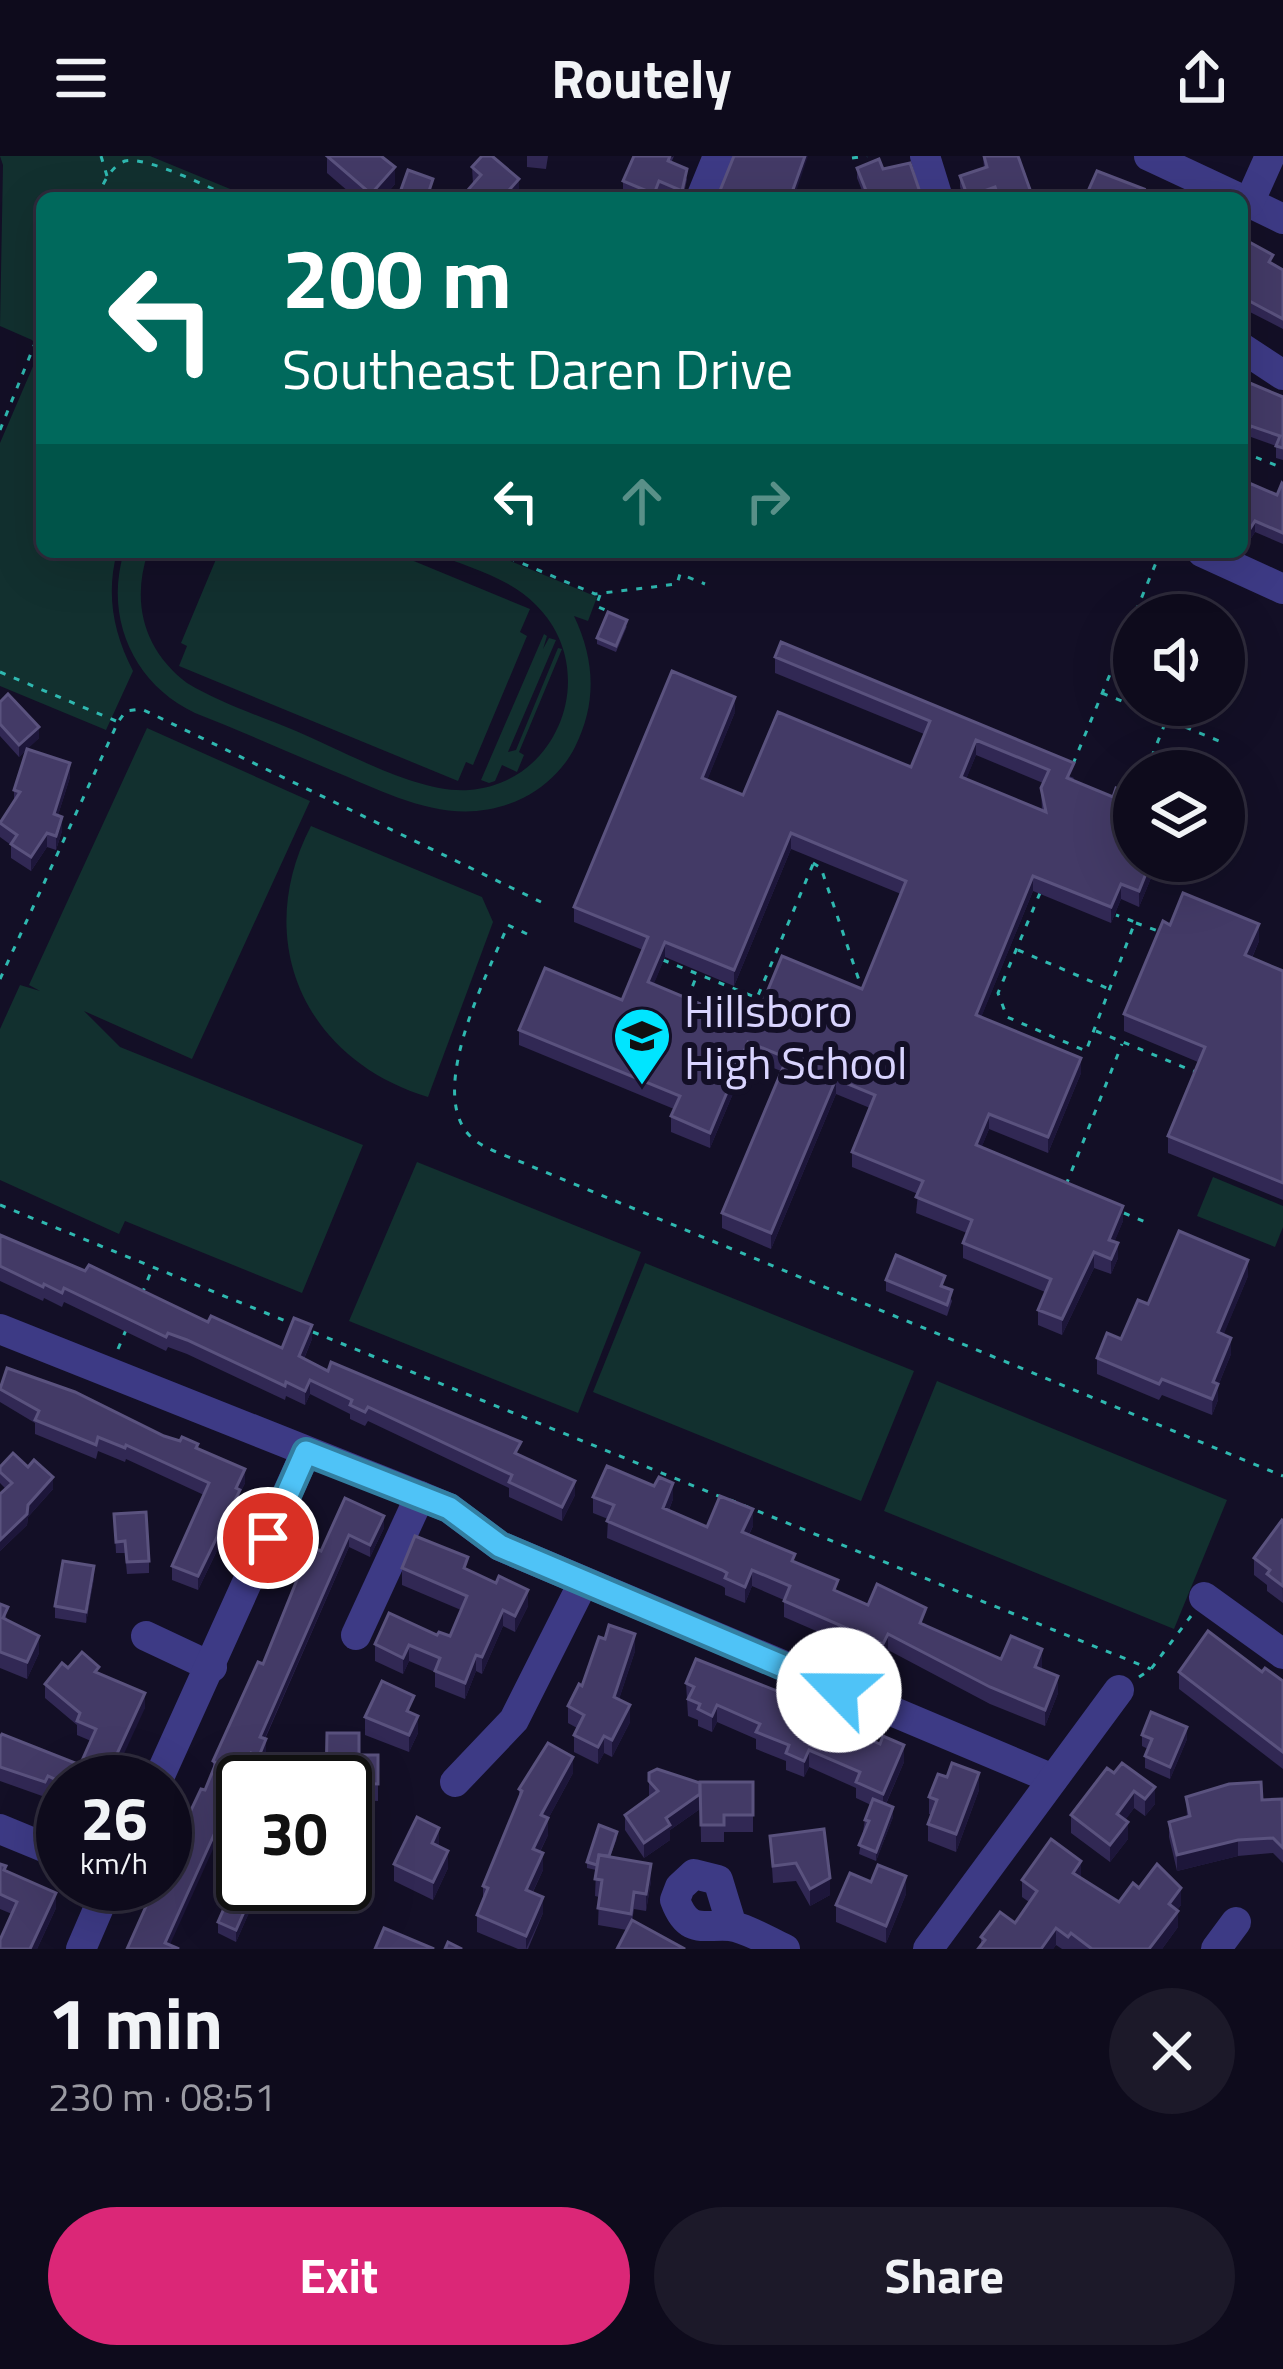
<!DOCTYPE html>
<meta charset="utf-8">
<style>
:root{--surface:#0e0b1c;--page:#1c1929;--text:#f1f3f6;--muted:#9b9ba3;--line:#2e2b3b;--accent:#db2777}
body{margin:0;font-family:"Titillium Web",sans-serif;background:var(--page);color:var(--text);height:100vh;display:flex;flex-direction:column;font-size:45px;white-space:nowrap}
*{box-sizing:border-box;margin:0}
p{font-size:39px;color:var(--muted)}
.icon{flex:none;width:66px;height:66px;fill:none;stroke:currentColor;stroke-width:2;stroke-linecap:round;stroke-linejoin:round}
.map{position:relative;height:1793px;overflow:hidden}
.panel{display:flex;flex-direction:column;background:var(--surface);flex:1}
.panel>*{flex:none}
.top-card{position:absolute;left:36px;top:36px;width:1212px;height:366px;border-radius:18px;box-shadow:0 12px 48px #0002,0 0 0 3px var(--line);background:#00695c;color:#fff;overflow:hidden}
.tools{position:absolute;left:1113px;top:438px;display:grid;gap:24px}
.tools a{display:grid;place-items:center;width:132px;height:132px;border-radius:50%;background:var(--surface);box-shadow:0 12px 48px #0002,0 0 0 3px var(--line);font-size:60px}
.speed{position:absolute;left:36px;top:1599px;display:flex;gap:24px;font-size:60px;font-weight:700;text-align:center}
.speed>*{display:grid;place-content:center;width:156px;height:156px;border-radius:50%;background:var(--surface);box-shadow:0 12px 48px #0002,0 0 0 3px var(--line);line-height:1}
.speed small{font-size:30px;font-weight:400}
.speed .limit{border:6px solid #111;border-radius:18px;background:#fff;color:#111}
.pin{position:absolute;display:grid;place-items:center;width:102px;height:102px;color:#fff;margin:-51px;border:6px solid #fff;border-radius:50%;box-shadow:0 3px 12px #0007}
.me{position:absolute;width:132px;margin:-66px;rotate:293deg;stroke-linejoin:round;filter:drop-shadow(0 0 9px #0008)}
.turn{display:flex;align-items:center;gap:42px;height:252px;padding:0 48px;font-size:54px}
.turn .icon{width:156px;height:156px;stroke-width:2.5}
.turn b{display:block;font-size:84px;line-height:102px}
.lanes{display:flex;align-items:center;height:114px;padding:0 48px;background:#0003;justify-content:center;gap:60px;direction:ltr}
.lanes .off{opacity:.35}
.round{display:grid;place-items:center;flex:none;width:126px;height:126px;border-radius:63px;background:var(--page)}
.overview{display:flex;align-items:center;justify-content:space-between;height:204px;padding:0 48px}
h1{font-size:72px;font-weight:700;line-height:90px}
.button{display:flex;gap:24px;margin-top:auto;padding:24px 48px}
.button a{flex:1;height:138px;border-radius:72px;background:var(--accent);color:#fff;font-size:48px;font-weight:700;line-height:138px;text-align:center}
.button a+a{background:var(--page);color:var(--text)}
header{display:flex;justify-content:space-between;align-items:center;height:156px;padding:0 48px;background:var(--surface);font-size:54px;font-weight:700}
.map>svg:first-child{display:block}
.green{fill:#12302f}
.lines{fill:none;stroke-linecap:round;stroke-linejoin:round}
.path{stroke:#2fb8b0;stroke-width:3;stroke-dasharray:6 9;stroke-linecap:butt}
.minor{stroke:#3d3a85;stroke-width:30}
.wall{fill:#312854;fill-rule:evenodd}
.shaded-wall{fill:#1d163a}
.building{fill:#433a66;stroke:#5a527e;stroke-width:3;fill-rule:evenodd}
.route-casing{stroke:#337fa1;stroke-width:30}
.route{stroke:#4fc3f7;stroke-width:21}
.labels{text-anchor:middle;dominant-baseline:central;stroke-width:12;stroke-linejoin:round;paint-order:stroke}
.poi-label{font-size:45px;fill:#d9d4ff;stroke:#130f26;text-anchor:start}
</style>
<header><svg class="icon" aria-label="menu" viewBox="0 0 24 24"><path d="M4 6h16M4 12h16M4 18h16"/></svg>Routely<svg class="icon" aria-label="share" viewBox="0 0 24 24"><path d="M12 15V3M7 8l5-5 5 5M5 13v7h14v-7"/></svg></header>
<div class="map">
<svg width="1283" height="1793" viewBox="0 0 1283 1793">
<rect width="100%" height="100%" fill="#130f26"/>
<g class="green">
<path d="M 150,0 L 252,42 L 42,42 L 42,396 L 117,396 C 106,438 113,476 133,515 L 106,574 L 0,530 L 0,287 L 40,194 L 32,184 L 0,170 L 3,9 L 0,0 Z"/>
<path d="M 124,396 L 148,396 C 131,447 144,494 187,527 C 220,547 260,560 296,575 C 344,595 418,638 469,634 C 561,627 601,513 536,449 C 509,421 465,410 430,396 L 489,396 L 597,441 L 588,465 L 574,460 C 595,504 597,547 575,591 C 564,613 545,631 523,642 C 455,675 395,640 331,614 C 286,595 241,575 195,557 C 133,528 104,461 124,396 Z"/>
<path d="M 219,396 L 392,396 L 530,453 L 520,476 L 527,480 L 473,609 L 466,606 L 458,625 L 179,510 L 187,490 L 181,487 Z"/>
<path d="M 544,478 L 547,480 L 543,493 L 549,482 L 556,484 L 508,596 L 516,594 L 558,492 L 562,493 L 519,596 L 524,599 L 517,616 L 502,609 L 495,625 L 489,627 L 481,624 Z"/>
<path d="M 147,572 L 310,645 L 192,903 L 84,855 L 120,891 L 363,989 L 302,1137 L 125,1065 L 119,1078 L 0,1024 L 0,873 L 20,829 L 40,835 L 29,829 Z"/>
<path d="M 311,670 L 482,741 L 493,766 L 428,941 C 305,904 251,785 311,670 Z"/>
<path d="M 417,1006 L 641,1096 L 578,1257 L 349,1165 Z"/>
<path d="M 1213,1021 L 1283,1050 L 1283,1071 L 1275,1091 L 1197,1060 Z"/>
<path d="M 645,1107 L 914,1215 L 861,1345 L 593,1236 Z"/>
<path d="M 937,1225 L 1227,1344 L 1174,1473 L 884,1355 Z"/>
</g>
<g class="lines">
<g class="path">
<path d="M 101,0 L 107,20"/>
<path d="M 852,2 L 867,0"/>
<path d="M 97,42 C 103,28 110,11 125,5 C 148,0 211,33 234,42"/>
<path d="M 0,274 L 42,170"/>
<path d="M 1242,296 L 1283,312"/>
<path d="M 495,396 L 595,438 L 677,428 L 680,418 L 705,428"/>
<path d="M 1140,396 L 1159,397"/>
<path d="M 600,439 L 596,450 L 612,457"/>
<path d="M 0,516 L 116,565"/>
<path d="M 1102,537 L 1224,587"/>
<path d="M 1073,608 L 1160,397"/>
<path d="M 1146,615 L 1166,565"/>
<path d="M 813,707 L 821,712 L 863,836"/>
<path d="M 1040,737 L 998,837 L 1007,861 L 1086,895 L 1135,766 L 1116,759"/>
<path d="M 1136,767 L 1161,776"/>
<path d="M 527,778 L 508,769 C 488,817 426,935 470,980 C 484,994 511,1001 528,1009 L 1283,1320"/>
<path d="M 1018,794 L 1109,833"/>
<path d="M 663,804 L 757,842 L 816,701"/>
<path d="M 0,823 L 118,566 L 126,555 L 141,553 L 150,557 L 541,746"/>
<path d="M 687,844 L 697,819"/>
<path d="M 1096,875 L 1198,917"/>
<path d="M 1066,1029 L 1122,888"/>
<path d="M 0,1049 L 293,1168"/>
<path d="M 1124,1057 L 1150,1068"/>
<path d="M 142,1138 L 152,1113"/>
<path d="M 313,1176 L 721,1341"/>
<path d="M 118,1193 L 126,1174"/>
<path d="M 730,1344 L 1151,1513"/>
<path d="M 1139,1521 L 1151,1513 L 1191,1460"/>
</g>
<g class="minor">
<path d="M 925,0 L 938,42"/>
<path d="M 1149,0 L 1239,42"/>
<path d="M 701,42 L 718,0"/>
<path d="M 1242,43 L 1283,63"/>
<path d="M 1249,47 L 1270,0"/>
<path d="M 1242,192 L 1283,219"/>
<path d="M 1202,396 L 1283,433"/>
<path d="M 0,1173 L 420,1340 L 449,1352 L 500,1390 L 1053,1623"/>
<path d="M 1204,1441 L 1283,1498"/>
<path d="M 356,1479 L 420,1340"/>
<path d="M 146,1480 L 212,1511"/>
<path d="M 157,1626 L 306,1296"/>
<path d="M 455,1626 L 514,1564 L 583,1427"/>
<path d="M 0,1673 L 63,1699"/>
<path d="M 732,1770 L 718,1724 L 694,1718 L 680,1731 L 675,1744 C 688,1779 703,1768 730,1770 C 747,1772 769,1786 785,1793"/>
<path d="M 81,1793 L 109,1728"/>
<path d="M 928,1793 L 1119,1534"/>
<path d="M 1216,1793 L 1236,1766"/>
</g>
</g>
<g class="wall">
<path d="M 327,0 L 395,28 L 383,42 L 356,42 L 327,17 Z"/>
<path d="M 527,0 L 548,0 L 546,13 L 527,11 Z"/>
<path d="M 674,0 L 671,7 L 687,23 L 683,42 L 675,42 L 659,36 L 656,42 L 640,42 L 623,35 L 623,25 Z"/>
<path d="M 983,0 L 1033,42 L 964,42 L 960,31 L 960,20 L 984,12 Z"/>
<path d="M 472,11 L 519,39 L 516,42 L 461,42 L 473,28 Z"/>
<path d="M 857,12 L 883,13 L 922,42 L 865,42 L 857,22 Z"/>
<path d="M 1242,82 L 1273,109 L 1283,114 L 1283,173 L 1242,152 Z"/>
<path d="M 1242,232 L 1283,241 L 1283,304 L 1276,302 L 1276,290 L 1251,281 L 1248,287 L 1242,285 Z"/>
<path d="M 1242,324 L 1277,339 L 1283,328 L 1283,388 L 1255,376 L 1248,387 L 1242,385 Z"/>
<path d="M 627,470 L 616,496 L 597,488 L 597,482 Z"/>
<path d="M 775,501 L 1074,622 L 1072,625 L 1134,705 L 1158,705 L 1139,751 L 1121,743 L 1111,767 L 1033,735 L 981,861 L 1081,917 L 1048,997 L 989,973 L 981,992 L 1123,1065 L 1114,1086 L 1118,1102 L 1111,1118 L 1094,1112 L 1062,1179 L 1038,1169 L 1038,1154 L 1045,1136 L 963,1102 L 963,1087 L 967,1077 L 916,1057 L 918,1038 L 852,1011 L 852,996 L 870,952 L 836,938 L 771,1093 L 722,1072 L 722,1057 L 781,915 L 748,902 L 710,992 L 671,976 L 671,960 L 674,953 L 519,889 L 519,874 L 622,844 L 643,794 L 574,766 L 574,751 L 735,556 L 707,624 L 743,639 L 911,611 L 924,578 L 775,517 ZM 976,599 L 1043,627 L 1041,632 L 1042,654 L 966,623 ZM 791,693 L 901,738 L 862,833 L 753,870 L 653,829 L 665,801 L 734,830 Z"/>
<path d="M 0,546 L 39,582 L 27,593 L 70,621 L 58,659 L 62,675 L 56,694 L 47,691 L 31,715 L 11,702 L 11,689 L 0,681 L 0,665 L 14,645 L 14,634 L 27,593 L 19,601 L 0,580 Z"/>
<path d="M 1170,769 L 1259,785 L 1252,802 L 1283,815 L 1283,1044 L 1168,997 L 1168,980 L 1198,906 L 1124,875 L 1124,858 Z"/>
<path d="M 0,1079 L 208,1166 L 282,1192 L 312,1183 L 304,1203 L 521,1300 L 575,1339 L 562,1365 L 509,1341 L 509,1332 L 368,1265 L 365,1270 L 350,1263 L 350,1258 L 310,1238 L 305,1249 L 286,1240 L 285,1244 L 187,1198 L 168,1191 L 166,1195 L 64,1146 L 62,1151 L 44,1142 L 43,1145 L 0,1125 Z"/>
<path d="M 1248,1120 L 1223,1179 L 1231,1198 L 1218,1230 L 1218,1244 L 1212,1259 L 1162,1239 L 1159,1244 L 1097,1218 L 1097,1202 L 1121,1183 L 1148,1148 Z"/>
<path d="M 886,1124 L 945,1131 L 952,1145 L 947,1160 L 886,1135 Z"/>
<path d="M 0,1228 L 198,1293 L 245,1327 L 240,1337 L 240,1347 L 198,1434 L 172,1424 L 172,1410 L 204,1339 L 126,1303 L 125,1306 L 98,1295 L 96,1303 L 35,1278 L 35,1267 L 0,1246 Z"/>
<path d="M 0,1311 L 53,1333 L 28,1361 L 27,1369 L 0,1395 L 0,1338 L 6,1333 L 0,1327 Z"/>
<path d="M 593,1341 L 673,1343 L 669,1354 L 707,1371 L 753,1370 L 749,1379 L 838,1436 L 868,1449 L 926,1468 L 926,1469 L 1001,1503 L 1042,1510 L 1041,1513 L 1058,1537 L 1045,1570 L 990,1548 L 888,1494 L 883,1504 L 784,1461 L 784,1444 L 752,1430 L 745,1447 L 725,1439 L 725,1432 L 722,1430 L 607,1382 L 608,1363 L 593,1357 Z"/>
<path d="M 345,1342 L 384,1372 L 370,1401 L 349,1391 L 265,1583 L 266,1595 L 259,1613 L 251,1609 L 127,1793 L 205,1634 L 213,1615 L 213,1605 L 263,1508 L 308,1406 L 321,1395 Z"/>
<path d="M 114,1358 L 149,1405 L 149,1417 L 127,1418 L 125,1397 L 116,1397 Z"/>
<path d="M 1282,1364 L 1283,1447 L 1267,1435 L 1267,1429 L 1254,1419 L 1254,1402 Z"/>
<path d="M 402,1412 L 468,1414 L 528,1450 L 515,1476 L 503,1470 L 482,1518 L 476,1515 L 465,1543 L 435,1531 L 435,1516 L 409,1505 L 403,1518 L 375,1505 L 375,1488 L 450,1480 L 461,1454 L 402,1429 Z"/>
<path d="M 94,1422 L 86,1467 L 55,1462 L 55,1450 Z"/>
<path d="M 0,1448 L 8,1465 L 39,1497 L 27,1523 L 0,1512 Z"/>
<path d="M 635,1495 L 619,1543 L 630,1566 L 612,1601 L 604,1597 L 598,1608 L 574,1596 L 574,1579 L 577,1572 L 568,1567 L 568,1550 L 582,1530 Z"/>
<path d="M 68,1512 L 99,1518 L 145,1552 L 63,1626 L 63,1642 L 48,1635 L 45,1641 L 0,1625 L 0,1581 L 80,1609 L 91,1585 L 77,1579 L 77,1569 L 45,1542 L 45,1528 Z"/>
<path d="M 1179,1516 L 1262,1516 L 1283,1525 L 1283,1613 L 1179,1533 Z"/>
<path d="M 686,1527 L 795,1550 L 822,1568 L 904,1606 L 886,1648 L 893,1661 L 876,1705 L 859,1698 L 865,1664 L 871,1649 L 856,1642 L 856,1632 L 809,1611 L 804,1621 L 786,1614 L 786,1605 L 756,1593 L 756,1583 L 717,1566 L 712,1576 L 698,1570 L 698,1564 L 688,1560 Z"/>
<path d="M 413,1558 L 418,1577 L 409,1596 L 365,1579 L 365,1561 Z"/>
<path d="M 1142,1579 L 1187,1583 L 1170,1623 L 1145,1612 L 1145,1600 L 1148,1593 L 1142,1590 Z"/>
<path d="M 359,1599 L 378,1599 L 378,1645 L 345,1644 L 345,1626 Z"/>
<path d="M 1107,1612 L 1155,1648 L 1145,1660 L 1134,1652 L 1125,1664 L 1128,1683 L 1110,1706 L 1071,1677 L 1071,1659 Z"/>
<path d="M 573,1617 L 548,1663 L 548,1679 L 540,1696 L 543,1714 L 533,1736 L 543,1757 L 528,1793 L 518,1793 L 477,1776 L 477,1759 L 483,1745 L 483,1730 L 519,1644 L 519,1633 Z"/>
<path d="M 947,1621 L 979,1634 L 956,1696 L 928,1685 L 928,1668 L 932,1659 L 929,1658 L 929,1641 Z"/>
<path d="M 649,1625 L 700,1653 L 670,1674 L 670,1684 L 644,1702 L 625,1674 L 625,1659 L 649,1641 Z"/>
<path d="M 700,1626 L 753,1626 L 753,1676 L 724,1676 L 724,1686 L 701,1686 Z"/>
<path d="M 1186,1641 L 1262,1644 L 1283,1654 L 1283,1707 L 1273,1697 L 1238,1700 L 1177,1715 L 1169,1681 L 1169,1666 L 1187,1661 Z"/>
<path d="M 770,1680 L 830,1739 L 810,1750 L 796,1725 L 773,1727 Z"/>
<path d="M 617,1682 L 610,1701 L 651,1725 L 646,1755 L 634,1753 L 632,1765 L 627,1774 L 598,1769 L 599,1741 L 595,1740 L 596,1714 L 587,1712 L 587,1706 Z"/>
<path d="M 439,1690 L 448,1712 L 433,1744 L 394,1725 L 394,1708 Z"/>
<path d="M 0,1708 L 6,1715 L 56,1752 L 37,1793 L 0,1793 L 12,1758 L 0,1753 Z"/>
<path d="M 1081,1722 L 1119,1746 L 1139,1732 L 1181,1749 L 1177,1754 L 1178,1771 L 1162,1793 L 1062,1793 L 1056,1789 L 1053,1793 L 978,1793 L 981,1789 L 981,1781 L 1015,1767 L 1029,1746 L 1022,1741 L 1022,1724 Z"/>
<path d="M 871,1726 L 906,1738 L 886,1787 L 836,1766 L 836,1749 Z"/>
<path d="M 251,1752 L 236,1786 L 218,1777 L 218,1766 Z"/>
</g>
<g class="shaded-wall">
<path d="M 805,0 L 808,0 L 794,42 L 790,42 Z"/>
<path d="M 395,11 L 395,28 L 383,42 L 371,42 L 371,38 Z"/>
<path d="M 519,23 L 519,39 L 516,42 L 502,42 Z"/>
<path d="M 995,31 L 995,41 L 968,42 Z"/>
<path d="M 1255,365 L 1255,376 L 1248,387 L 1248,376 Z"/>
<path d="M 735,541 L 735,556 L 702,637 L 702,622 Z"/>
<path d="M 39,571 L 39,582 L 19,601 L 19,589 Z"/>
<path d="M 976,584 L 976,599 L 961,636 L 961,621 Z"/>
<path d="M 70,607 L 70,621 L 54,672 L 54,658 Z"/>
<path d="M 62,661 L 62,675 L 56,694 L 56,680 Z"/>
<path d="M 47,677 L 47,691 L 31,715 L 31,701 Z"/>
<path d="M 791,677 L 791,693 L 734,830 L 734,814 Z"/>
<path d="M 1151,705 L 1158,705 L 1139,751 L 1139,735 Z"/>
<path d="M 1033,720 L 1033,735 L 976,874 L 976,859 Z"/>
<path d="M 1121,728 L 1121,743 L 1111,767 L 1111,751 Z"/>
<path d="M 1259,768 L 1259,785 L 1245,817 L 1245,799 Z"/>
<path d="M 665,786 L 665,801 L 648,842 L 648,826 Z"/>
<path d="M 748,886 L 748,902 L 710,992 L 710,977 Z"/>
<path d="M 1081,902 L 1081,917 L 1048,997 L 1048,981 Z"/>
<path d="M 836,923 L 836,938 L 771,1093 L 771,1077 Z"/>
<path d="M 989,958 L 989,973 L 976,1005 L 976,989 Z"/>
<path d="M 1123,1050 L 1123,1065 L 1109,1099 L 1109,1084 Z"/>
<path d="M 1118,1087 L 1118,1102 L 1111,1118 L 1111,1103 Z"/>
<path d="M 1094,1096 L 1094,1112 L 1062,1179 L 1062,1163 Z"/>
<path d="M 1248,1104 L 1248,1120 L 1218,1192 L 1218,1176 Z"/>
<path d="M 312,1169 L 312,1183 L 299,1214 L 299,1200 Z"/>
<path d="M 1231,1182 L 1231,1198 L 1218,1230 L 1218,1244 L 1212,1259 L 1213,1226 Z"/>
<path d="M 310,1224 L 310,1238 L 305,1249 L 305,1235 Z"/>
<path d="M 245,1313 L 245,1327 L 240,1337 L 240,1347 L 198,1434 L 198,1420 Z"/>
<path d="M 53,1321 L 53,1333 L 28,1361 L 27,1369 L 0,1395 L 0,1384 Z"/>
<path d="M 575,1325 L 575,1339 L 562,1365 L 562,1351 Z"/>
<path d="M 673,1327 L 673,1343 L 663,1368 L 663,1352 Z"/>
<path d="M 753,1353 L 753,1370 L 742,1392 L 742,1376 Z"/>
<path d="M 384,1360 L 384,1372 L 370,1401 L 370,1389 Z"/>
<path d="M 349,1379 L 349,1391 L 260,1593 L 260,1581 Z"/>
<path d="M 94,1410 L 94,1422 L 86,1467 L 86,1456 Z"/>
<path d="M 752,1414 L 752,1430 L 745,1447 L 745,1431 Z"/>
<path d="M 528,1434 L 528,1450 L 515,1476 L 515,1460 Z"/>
<path d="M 503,1454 L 503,1470 L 482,1518 L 482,1501 Z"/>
<path d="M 635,1478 L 635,1495 L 614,1558 L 614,1541 Z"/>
<path d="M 888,1478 L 888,1494 L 883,1504 L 883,1488 Z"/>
<path d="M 39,1480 L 39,1497 L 27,1523 L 27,1506 Z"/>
<path d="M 409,1489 L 409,1505 L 403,1518 L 403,1502 Z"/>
<path d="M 1042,1493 L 1042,1510 L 1035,1527 L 1035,1511 Z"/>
<path d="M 476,1499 L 476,1515 L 465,1543 L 465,1527 Z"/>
<path d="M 1058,1520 L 1058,1537 L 1045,1570 L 1045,1554 Z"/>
<path d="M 145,1537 L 145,1552 L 111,1626 L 104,1626 Z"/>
<path d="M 630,1549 L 630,1566 L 612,1601 L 612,1584 Z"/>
<path d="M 717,1549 L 717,1566 L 712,1576 L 712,1560 Z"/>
<path d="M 418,1560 L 418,1577 L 409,1596 L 409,1579 Z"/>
<path d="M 1187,1571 L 1187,1583 L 1170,1623 L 1170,1611 Z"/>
<path d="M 604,1580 L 604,1597 L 598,1608 L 598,1591 Z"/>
<path d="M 266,1583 L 266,1595 L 259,1613 L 259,1600 Z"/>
<path d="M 904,1589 L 904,1606 L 883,1654 L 883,1638 Z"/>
<path d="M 809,1594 L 809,1611 L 804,1621 L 804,1605 Z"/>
<path d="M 251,1597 L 251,1609 L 168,1793 L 165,1787 Z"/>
<path d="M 573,1601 L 573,1617 L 548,1663 L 548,1679 L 533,1709 L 533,1693 L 541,1659 Z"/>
<path d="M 979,1617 L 979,1634 L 956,1696 L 956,1678 Z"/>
<path d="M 1155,1631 L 1155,1648 L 1145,1660 L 1145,1643 Z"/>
<path d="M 1134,1635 L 1134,1652 L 1117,1675 L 1117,1658 Z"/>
<path d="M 700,1638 L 700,1653 L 670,1674 L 670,1684 L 644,1702 L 644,1687 L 666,1662 Z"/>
<path d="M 893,1651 L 893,1661 L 876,1705 L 876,1696 Z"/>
<path d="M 1128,1666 L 1128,1683 L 1110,1706 L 1110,1689 Z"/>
<path d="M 439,1672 L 439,1689 L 432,1704 L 432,1687 Z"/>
<path d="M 1238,1684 L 1238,1700 L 1177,1715 L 1177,1699 Z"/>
<path d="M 359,1688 L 359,1705 L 345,1717 L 345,1700 Z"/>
<path d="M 448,1695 L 448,1712 L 433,1744 L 433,1726 Z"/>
<path d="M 543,1697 L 543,1714 L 526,1750 L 526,1734 Z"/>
<path d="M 1081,1705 L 1081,1722 L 1073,1717 Z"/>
<path d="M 651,1708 L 651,1725 L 646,1755 L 646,1738 Z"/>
<path d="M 906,1720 L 906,1738 L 886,1787 L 886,1770 Z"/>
<path d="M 830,1722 L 830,1739 L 810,1750 L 810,1733 Z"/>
<path d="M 1181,1732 L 1181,1749 L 1169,1765 L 1169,1748 Z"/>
<path d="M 56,1737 L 56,1752 L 37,1793 L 30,1793 Z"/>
<path d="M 251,1740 L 251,1752 L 236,1786 L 236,1774 Z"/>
<path d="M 543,1741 L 543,1757 L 526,1793 L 526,1780 Z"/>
<path d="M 1178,1755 L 1178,1771 L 1162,1793 L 1149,1793 Z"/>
<path d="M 1056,1772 L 1056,1789 L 1053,1793 L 1041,1793 Z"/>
</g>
<g class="building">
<path d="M 327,0 L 381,0 L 395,11 L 371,38 Z"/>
<path d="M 482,0 L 492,0 L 519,23 L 502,42 L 461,42 L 481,19 L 472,11 Z"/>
<path d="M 634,0 L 670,0 L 668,5 L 687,13 L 682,35 L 659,25 L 654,38 L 623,25 Z"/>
<path d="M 734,0 L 805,0 L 790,42 L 717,42 Z"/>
<path d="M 984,0 L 1018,0 L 1033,42 L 999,42 L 995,31 L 968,41 L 960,20 L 987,11 Z"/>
<path d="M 879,3 L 883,13 L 910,7 L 922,42 L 869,42 L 857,12 Z"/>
<path d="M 408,14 L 433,23 L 429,35 L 448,42 L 398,42 Z"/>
<path d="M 1097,15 L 1144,33 L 1142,36 L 1154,42 L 1085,42 Z"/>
<path d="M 1242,82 L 1273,99 L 1269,106 L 1283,114 L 1283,163 L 1242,141 Z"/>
<path d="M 1245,225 L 1283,241 L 1283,292 L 1276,290 L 1280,280 L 1251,270 L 1248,276 L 1242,274 L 1242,232 Z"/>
<path d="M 1242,324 L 1277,339 L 1282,327 L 1283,328 L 1283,377 L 1255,365 L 1248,376 L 1242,373 Z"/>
<path d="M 608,456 L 627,464 L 616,490 L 597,482 Z"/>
<path d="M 781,486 L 1074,607 L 1067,622 L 1113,641 L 1116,632 L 1134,640 L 1134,705 L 1151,705 L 1139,735 L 1121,728 L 1111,751 L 1033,720 L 976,859 L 1081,902 L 1048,981 L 989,958 L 976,989 L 1123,1050 L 1109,1084 L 1118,1087 L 1111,1103 L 1094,1096 L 1062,1163 L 1038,1154 L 1051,1123 L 963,1087 L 972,1064 L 916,1041 L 923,1025 L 852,996 L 875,939 L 836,923 L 771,1077 L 722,1057 L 787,902 L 748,886 L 710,977 L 671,960 L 680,940 L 519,874 L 545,812 L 622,844 L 648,781 L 574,751 L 672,515 L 735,541 L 702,622 L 743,639 L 778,556 L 911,611 L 930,565 L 775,501 ZM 976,584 L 1049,614 L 1041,632 L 1046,656 L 961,621 ZM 791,677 L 906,725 L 862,833 L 782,800 L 753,870 L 648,826 L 665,786 L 734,814 Z"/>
<path d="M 8,538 L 39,571 L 19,589 L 0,568 L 0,546 Z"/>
<path d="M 27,593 L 70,607 L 54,658 L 62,661 L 56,680 L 47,677 L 31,701 L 11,688 L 17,679 L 0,667 L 20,636 L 14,634 Z"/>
<path d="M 1183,737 L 1259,768 L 1245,799 L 1283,815 L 1283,1027 L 1168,980 L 1205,891 L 1124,858 L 1163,765 L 1170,769 Z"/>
<path d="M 1179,1075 L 1248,1104 L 1218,1176 L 1231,1182 L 1213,1226 L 1218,1228 L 1212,1243 L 1162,1223 L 1159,1228 L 1097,1202 L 1107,1177 L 1121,1183 L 1138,1144 L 1148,1148 Z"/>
<path d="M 0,1079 L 85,1115 L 89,1109 L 208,1166 L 211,1160 L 282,1192 L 294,1162 L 312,1169 L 299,1200 L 328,1215 L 331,1206 L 521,1286 L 515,1297 L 575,1325 L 562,1351 L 509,1326 L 512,1319 L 368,1251 L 365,1256 L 350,1249 L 352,1244 L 310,1224 L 305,1235 L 286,1226 L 285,1230 L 187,1184 L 168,1177 L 166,1181 L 64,1132 L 62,1137 L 44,1128 L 43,1131 L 0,1110 Z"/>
<path d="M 896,1099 L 945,1120 L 941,1130 L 952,1134 L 947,1149 L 886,1124 Z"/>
<path d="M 7,1212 L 75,1236 L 164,1280 L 180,1285 L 182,1281 L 198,1288 L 196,1292 L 245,1313 L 236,1332 L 240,1334 L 198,1420 L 172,1410 L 209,1327 L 126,1289 L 125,1292 L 98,1281 L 96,1289 L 35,1264 L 39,1255 L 0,1233 Z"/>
<path d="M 13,1297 L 28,1311 L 34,1304 L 53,1321 L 28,1349 L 27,1358 L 0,1384 L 0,1338 L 12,1327 L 0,1316 L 0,1311 Z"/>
<path d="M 607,1310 L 654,1330 L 659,1321 L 673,1327 L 663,1352 L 707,1371 L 720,1340 L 753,1353 L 742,1376 L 795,1398 L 792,1405 L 838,1424 L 834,1434 L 868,1449 L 877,1428 L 926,1452 L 920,1467 L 1001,1503 L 1011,1480 L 1042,1493 L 1035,1511 L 1058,1520 L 1045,1554 L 990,1531 L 888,1478 L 883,1488 L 784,1445 L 790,1430 L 752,1414 L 745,1431 L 725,1422 L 727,1417 L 722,1414 L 607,1365 L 614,1349 L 593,1341 Z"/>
<path d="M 345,1342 L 384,1360 L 370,1389 L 349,1379 L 260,1581 L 266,1583 L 259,1600 L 251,1597 L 165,1787 L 179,1793 L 127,1793 L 156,1728 L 165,1728 L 165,1709 L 201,1633 L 205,1634 L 216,1607 L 213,1605 L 258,1506 L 263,1508 L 305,1404 L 308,1406 L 314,1392 L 321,1395 Z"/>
<path d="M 146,1356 L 149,1405 L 127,1406 L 125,1385 L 116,1386 L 114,1358 Z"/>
<path d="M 1282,1364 L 1283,1365 L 1283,1430 L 1267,1418 L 1270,1414 L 1254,1402 Z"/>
<path d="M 415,1380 L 468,1401 L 464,1412 L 496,1427 L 499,1420 L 528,1434 L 515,1460 L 503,1454 L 482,1501 L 476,1499 L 465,1527 L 435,1515 L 440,1502 L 409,1489 L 403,1502 L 375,1488 L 389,1457 L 437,1479 L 439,1476 L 450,1480 L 467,1440 L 402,1412 Z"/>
<path d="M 63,1405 L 94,1410 L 86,1456 L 55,1450 Z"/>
<path d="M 0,1448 L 8,1451 L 3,1462 L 39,1480 L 27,1506 L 0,1496 Z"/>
<path d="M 609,1469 L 635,1478 L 614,1541 L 630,1549 L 612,1584 L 604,1580 L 598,1591 L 574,1579 L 584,1559 L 568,1550 L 579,1528 L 582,1530 L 599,1481 L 605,1483 Z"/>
<path d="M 1208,1475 L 1262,1516 L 1265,1512 L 1283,1525 L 1283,1596 L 1179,1516 Z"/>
<path d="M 82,1496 L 99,1511 L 95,1516 L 145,1537 L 104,1626 L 63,1627 L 48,1620 L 45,1626 L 0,1611 L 0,1581 L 2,1578 L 80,1609 L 96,1573 L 77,1565 L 80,1557 L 45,1528 L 62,1507 L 68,1512 Z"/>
<path d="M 696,1503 L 795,1542 L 792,1549 L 822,1561 L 820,1567 L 862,1585 L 864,1581 L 880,1588 L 883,1580 L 904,1589 L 883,1638 L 856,1626 L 860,1616 L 809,1594 L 804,1605 L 786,1597 L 789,1589 L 756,1576 L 760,1568 L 717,1549 L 712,1560 L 698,1553 L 700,1548 L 688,1543 L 694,1531 L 686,1527 Z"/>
<path d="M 382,1525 L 414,1540 L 407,1555 L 418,1560 L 409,1579 L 365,1561 Z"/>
<path d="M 1151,1556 L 1187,1571 L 1170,1611 L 1145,1600 L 1152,1583 L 1142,1579 Z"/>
<path d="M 327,1577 L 359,1577 L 359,1599 L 378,1599 L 378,1628 L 326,1626 Z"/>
<path d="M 548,1587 L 573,1601 L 541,1659 L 548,1662 L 533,1693 L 543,1697 L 526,1734 L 543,1741 L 526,1780 L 477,1759 L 488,1732 L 483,1730 L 522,1635 L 519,1633 Z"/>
<path d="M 952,1607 L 979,1617 L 956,1678 L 928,1668 L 937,1644 L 929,1641 L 938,1618 L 947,1621 Z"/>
<path d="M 1122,1607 L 1155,1631 L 1145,1643 L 1134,1635 L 1117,1658 L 1128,1666 L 1110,1689 L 1071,1659 L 1107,1612 L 1114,1617 Z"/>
<path d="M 657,1613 L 700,1627 L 700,1638 L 666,1662 L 670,1669 L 644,1687 L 625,1659 L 658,1635 L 649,1625 L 649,1617 Z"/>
<path d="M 700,1626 L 753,1626 L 753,1659 L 724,1659 L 724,1669 L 701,1669 Z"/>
<path d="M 1261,1626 L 1262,1644 L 1282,1643 L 1283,1692 L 1273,1682 L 1238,1684 L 1177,1699 L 1169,1666 L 1190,1660 L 1186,1641 L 1229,1628 Z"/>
<path d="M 873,1643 L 893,1651 L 876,1696 L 859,1689 L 869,1665 L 865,1664 Z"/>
<path d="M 417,1661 L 439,1672 L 432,1687 L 448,1695 L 433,1726 L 394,1708 Z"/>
<path d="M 599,1669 L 617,1676 L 609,1700 L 599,1699 L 597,1709 L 587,1706 Z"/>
<path d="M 345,1671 L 359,1688 L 345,1700 Z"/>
<path d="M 824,1673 L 830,1722 L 810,1733 L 796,1707 L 773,1710 L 770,1680 Z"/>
<path d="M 1051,1683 L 1081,1705 L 1073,1717 L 1119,1746 L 1133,1727 L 1139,1732 L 1157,1708 L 1181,1732 L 1169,1748 L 1178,1755 L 1149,1793 L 1092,1793 L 1071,1777 L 1068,1781 L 1056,1772 L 1041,1793 L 978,1793 L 985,1784 L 981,1781 L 1000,1756 L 1015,1767 L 1037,1735 L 1022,1724 Z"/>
<path d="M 599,1699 L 651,1708 L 646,1738 L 634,1736 L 631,1758 L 598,1752 L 602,1724 L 595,1723 Z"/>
<path d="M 0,1708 L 6,1710 L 4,1714 L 56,1737 L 30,1793 L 0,1793 L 0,1784 L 17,1746 L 0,1738 Z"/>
<path d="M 878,1709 L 906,1720 L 886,1770 L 836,1749 L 850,1717 L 871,1726 Z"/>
<path d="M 233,1732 L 251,1740 L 236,1774 L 218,1766 Z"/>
<path d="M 632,1764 L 685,1793 L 617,1793 Z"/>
<path d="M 384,1772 L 434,1793 L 375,1793 Z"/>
<path d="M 448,1786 L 462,1793 L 445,1793 Z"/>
</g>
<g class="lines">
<defs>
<path id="route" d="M 268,1382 L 306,1296 L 449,1352 L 500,1390 L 839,1534"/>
</defs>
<use href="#route" class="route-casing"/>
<use href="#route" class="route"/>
</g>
<defs>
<symbol id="school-pin" viewBox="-11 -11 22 30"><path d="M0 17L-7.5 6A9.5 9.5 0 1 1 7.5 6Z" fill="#00e5ff" stroke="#130f26"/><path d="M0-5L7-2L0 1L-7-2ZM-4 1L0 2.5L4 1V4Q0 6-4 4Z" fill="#111"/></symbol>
</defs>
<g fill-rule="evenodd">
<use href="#school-pin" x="609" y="847" width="66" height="90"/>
</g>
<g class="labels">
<g class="poi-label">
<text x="684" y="854">Hillsboro<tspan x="684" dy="52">High School</tspan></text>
</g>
</g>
</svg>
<div class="tools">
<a><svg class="icon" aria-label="sound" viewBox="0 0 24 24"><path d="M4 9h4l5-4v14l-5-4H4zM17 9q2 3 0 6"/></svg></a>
<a><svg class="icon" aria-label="layers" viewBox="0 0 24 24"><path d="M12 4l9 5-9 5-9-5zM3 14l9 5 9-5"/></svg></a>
</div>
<div class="speed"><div>26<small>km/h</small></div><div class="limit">30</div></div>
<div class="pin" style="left:268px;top:1382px;background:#d93025"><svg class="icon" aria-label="arrive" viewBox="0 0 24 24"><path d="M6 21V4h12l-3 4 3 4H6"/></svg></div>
<svg class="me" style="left:839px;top:1534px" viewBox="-20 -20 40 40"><circle r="19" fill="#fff"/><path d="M0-13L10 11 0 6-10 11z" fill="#4fc3f7"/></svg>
<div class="top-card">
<div class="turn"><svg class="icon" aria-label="left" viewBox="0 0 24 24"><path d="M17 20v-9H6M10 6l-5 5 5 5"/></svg><div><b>200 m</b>Southeast Daren Drive</div></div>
<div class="lanes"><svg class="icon" aria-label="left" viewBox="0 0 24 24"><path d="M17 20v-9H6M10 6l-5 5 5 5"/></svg><svg class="icon off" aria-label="ahead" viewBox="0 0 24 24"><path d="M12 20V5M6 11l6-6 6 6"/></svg><svg class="icon off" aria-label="right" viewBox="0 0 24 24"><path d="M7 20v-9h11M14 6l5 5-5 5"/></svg></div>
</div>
</div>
<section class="panel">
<div class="overview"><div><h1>1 min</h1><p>230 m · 08:51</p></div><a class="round"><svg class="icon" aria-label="close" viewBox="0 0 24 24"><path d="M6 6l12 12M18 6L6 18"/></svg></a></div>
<div class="button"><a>Exit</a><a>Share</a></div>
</section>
